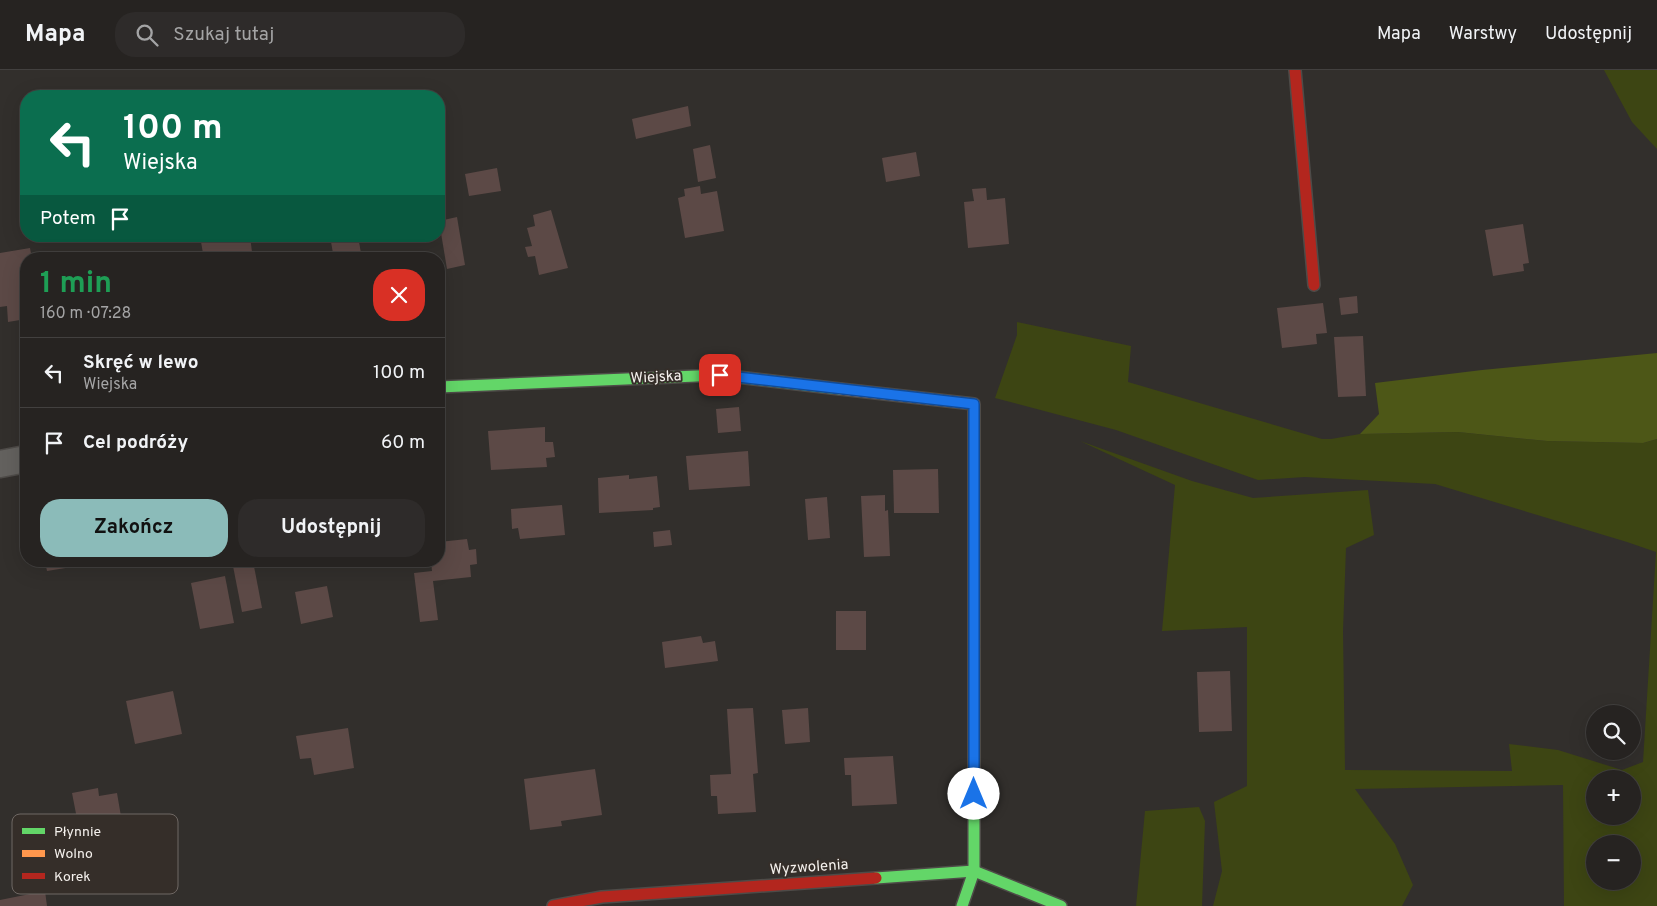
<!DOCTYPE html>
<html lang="pl">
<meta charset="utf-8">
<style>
:root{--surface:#262321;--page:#2e2b2a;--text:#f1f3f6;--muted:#a4a4a5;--line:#42403f;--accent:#8bbbb9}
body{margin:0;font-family:Overpass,sans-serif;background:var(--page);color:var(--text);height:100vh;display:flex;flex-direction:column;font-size:19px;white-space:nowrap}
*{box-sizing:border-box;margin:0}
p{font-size:16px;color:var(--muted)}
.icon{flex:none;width:28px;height:28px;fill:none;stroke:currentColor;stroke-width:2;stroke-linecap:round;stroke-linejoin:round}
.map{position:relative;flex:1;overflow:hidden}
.sheet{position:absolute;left:20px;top:182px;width:425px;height:315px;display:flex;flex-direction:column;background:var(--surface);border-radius:20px;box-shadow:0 5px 20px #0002,0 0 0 1px var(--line)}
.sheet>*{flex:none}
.hud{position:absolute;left:20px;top:20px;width:425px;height:152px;border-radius:20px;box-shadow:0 5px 20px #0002,0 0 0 1px var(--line);background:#0b6e4f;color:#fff;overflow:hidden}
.tools{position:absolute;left:1586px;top:635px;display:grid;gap:10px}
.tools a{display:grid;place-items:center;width:55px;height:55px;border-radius:50%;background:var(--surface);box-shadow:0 5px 20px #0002,0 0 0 1px var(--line);font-size:25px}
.pin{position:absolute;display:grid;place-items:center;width:42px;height:42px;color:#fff;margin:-21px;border-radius:10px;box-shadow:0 2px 8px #0006}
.me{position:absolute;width:55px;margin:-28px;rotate:0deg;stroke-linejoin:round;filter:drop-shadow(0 0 4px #0008)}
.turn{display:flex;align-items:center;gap:18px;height:105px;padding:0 20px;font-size:22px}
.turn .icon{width:65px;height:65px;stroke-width:2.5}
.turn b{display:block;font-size:35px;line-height:42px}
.then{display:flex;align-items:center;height:48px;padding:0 20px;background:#0003;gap:10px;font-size:19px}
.round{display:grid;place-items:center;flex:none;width:52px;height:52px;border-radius:20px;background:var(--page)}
.head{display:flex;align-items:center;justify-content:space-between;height:85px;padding:0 20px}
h1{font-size:30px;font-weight:700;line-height:38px;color:#1e9e55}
.button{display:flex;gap:10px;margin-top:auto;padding:10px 20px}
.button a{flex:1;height:58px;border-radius:20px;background:var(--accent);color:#111;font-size:20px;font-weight:700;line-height:58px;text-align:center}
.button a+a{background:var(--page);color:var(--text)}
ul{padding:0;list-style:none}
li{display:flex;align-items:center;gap:15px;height:70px;padding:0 20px;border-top:1px solid var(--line)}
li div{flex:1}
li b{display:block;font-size:19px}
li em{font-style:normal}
header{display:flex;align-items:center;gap:30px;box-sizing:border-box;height:70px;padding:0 25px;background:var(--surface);border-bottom:1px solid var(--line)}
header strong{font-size:24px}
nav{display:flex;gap:28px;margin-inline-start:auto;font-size:18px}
.search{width:350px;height:45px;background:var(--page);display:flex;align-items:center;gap:12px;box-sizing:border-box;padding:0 18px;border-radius:20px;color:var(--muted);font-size:19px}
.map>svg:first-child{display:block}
.green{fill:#3d4513;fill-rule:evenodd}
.forest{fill:#4d5717}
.building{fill:#5c4946}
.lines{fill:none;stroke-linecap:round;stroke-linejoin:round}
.street-casing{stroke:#4e4b48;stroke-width:29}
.fast-casing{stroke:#4e4b48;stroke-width:14}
.slow-casing{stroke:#4e4b48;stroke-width:14}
.jam-casing{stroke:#4e4b48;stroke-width:14}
.street{stroke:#63615e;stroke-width:26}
.fast{stroke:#63d668;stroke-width:11}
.slow{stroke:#ff974d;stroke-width:11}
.jam{stroke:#b3261e;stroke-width:11}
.route-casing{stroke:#114b97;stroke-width:12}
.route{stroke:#1a73e8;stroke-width:9}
.labels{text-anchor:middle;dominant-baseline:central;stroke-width:4;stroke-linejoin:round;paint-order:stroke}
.street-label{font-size:15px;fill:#f5f1ed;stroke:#352e29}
.key{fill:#352e29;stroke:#6f6864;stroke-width:1}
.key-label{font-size:14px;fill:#f5f1ed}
</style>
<header>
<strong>Mapa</strong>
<div class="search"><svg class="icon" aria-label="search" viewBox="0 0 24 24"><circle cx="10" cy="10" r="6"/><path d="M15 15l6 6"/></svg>Szukaj tutaj</div>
<nav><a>Mapa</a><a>Warstwy</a><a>Udostępnij</a></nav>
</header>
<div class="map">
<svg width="1657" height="836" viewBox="0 0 1657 836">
<rect width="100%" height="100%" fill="#322f2c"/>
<g class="green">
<path d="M 1604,0 L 1657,0 L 1657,79 L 1632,52 Z"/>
<path d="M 1017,252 L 1131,276 L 1128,312 L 1322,369 L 1331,369 L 1360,364 L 1458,362 L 1547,371 L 1643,373 L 1657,369 L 1657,836 L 1564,836 L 1563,715 L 1355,719 L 1395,774 L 1413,815 L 1402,836 L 1213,836 L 1222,801 L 1214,732 L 1247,716 L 1247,557 L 1162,561 L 1175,415 L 1080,371 L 1192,411 L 1253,428 L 1368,420 L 1374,465 L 1346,478 L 1343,561 L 1345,700 L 1512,701 L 1509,674 L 1558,680 L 1622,700 L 1643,692 L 1656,482 L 1627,472 L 1435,414 L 1305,407 L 1258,410 L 1116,360 L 995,328 L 1017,265 ZM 1595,709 L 1632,709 L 1632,746 L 1595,746 ZM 1595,774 L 1632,774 L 1632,811 L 1595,811 Z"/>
<path d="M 1199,737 L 1205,751 L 1202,836 L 1136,836 L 1145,741 Z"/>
</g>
<path class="forest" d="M 1657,283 L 1657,369 L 1643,373 L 1547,371 L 1458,362 L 1360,364 L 1379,344 L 1375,313 L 1482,300 Z"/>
<g class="building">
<path d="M 688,36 L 691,56 L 636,69 L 632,49 Z"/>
<path d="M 710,75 L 716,108 L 698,112 L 693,79 Z"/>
<path d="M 916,82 L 920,106 L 886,112 L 882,88 Z"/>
<path d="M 497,98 L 501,121 L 469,126 L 465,104 Z"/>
<path d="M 700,116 L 701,124 L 717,121 L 724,161 L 685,168 L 678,128 L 685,126 L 684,119 Z"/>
<path d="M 986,118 L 987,130 L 1005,128 L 1009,174 L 968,178 L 964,132 L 974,131 L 972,119 Z"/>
<path d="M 551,140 L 568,198 L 539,205 L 535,186 L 528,187 L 525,177 L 532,176 L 527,158 L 535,156 L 533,145 Z"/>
<path d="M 457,147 L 465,195 L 447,199 L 439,151 Z"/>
<path d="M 1523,154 L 1529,193 L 1523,194 L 1524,201 L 1493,206 L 1485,160 Z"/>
<path d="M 200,166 L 250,166 L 252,182 L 214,189 L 204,189 Z"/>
<path d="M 330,166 L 358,166 L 362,189 L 334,189 Z"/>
<path d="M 30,178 L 32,189 L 26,189 L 26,249 L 8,252 L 7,236 L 0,237 L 0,183 Z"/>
<path d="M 439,220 L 444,242 L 439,243 Z"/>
<path d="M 1357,226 L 1358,243 L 1341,245 L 1339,228 Z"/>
<path d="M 1323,233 L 1327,263 L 1316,264 L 1317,274 L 1282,278 L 1277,238 Z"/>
<path d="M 1363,266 L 1366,326 L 1338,327 L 1334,267 Z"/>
<path d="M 739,337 L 741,361 L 718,363 L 716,339 Z"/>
<path d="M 545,357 L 545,372 L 553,372 L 555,387 L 546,388 L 547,397 L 491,400 L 488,361 Z"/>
<path d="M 748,381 L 750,416 L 689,420 L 686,386 Z"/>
<path d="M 938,399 L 939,443 L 894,443 L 893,400 Z"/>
<path d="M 629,405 L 629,409 L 657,406 L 660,437 L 653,438 L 653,440 L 599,443 L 598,408 Z"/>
<path d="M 885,425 L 885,441 L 888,440 L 890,486 L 864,487 L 861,426 Z"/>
<path d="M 827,427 L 830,468 L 808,470 L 805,429 Z"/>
<path d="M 562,435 L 565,465 L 520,469 L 518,458 L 512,459 L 511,439 Z"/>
<path d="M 670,460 L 672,475 L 654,477 L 653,462 Z"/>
<path d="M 467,469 L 469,480 L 476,479 L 477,494 L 470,495 L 471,507 L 433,511 L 438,550 L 420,552 L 414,503 L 432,501 L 431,491 L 439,491 L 439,472 Z"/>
<path d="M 45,491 L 77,491 L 78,496 L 47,501 Z"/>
<path d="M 232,491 L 253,491 L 262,538 L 242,542 Z"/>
<path d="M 225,506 L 234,553 L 200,559 L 191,513 Z"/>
<path d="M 327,516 L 333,547 L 301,554 L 295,522 Z"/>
<rect x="836" y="541" width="30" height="39"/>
<path d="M 701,566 L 703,573 L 715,571 L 718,591 L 665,598 L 662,572 Z"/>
<path d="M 1230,601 L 1232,661 L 1199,662 L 1197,602 Z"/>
<path d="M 173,621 L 182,664 L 135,674 L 126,631 Z"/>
<path d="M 753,638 L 758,703 L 753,704 L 756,742 L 718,744 L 717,726 L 711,726 L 710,705 L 731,704 L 727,639 Z"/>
<path d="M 808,638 L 810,672 L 785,674 L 782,640 Z"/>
<path d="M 348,658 L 354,698 L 314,705 L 311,688 L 300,689 L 296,666 Z"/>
<path d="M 893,686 L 897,734 L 852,736 L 851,705 L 845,705 L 844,688 Z"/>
<path d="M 595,699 L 602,745 L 561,751 L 562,756 L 530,760 L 524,709 Z"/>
<path d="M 98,718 L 99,726 L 117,723 L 124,764 L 100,768 L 97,751 L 78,754 L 72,723 Z"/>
<path d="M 45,821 L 47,836 L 0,836 L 0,830 Z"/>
</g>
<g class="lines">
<defs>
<path id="street" d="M 0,394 L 26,389"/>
<g id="fast">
<path d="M 439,317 L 720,305 L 840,319"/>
<path d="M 876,808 L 974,801 L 1061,836"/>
<path d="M 962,836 L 974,801 L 974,575"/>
</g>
<path id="slow" d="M 840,319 L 974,334 L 974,575"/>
<g id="jam">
<path d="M 1295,0 L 1314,215"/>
<path d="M 553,836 L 602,827 L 876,808"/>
</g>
</defs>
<use href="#street" class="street-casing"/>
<use href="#fast" class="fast-casing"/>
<use href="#slow" class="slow-casing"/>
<use href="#jam" class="jam-casing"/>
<use href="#street" class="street"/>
<use href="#fast" class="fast"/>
<use href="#slow" class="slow"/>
<use href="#jam" class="jam"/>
</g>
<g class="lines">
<defs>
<path id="route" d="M 720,305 L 974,334 L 974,724"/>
</defs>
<use href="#route" class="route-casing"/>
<use href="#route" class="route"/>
</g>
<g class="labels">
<g class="street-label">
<text transform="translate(656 308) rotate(-3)">Wiejska</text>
<text transform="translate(809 798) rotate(-4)">Wyzwolenia</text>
</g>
</g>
<rect x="12" y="744" width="166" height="80" rx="8" class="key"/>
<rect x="22" y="758" width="23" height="6" fill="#63d668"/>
<rect x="22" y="780" width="23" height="7" fill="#ff974d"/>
<rect x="22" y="803" width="23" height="6" fill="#b3261e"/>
<g class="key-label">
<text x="54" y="766">Płynnie</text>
<text x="54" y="788">Wolno</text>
<text x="54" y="811">Korek</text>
</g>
</svg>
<div class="tools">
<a><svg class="icon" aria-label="search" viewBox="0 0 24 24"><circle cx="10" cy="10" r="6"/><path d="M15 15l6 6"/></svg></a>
<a>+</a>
<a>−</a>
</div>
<div class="pin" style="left:720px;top:305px;background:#d93025"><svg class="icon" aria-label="arrive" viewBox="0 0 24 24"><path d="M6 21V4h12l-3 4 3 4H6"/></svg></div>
<svg class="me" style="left:974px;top:724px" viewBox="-20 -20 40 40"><circle r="19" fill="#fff"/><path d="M0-13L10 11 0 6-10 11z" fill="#1a73e8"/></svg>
<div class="hud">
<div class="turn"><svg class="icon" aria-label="left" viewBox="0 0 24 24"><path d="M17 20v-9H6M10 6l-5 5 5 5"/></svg><div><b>100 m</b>Wiejska</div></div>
<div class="then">Potem<svg class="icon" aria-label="arrive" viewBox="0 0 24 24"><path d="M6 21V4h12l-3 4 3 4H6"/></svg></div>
</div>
<section class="sheet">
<div class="head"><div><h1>1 min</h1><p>160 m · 07:28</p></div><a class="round" style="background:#d93025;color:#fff"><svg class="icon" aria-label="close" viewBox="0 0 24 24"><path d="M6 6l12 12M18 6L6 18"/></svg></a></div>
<ul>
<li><svg class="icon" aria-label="left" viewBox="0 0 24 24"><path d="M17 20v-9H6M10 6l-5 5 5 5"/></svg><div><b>Skręć w lewo</b><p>Wiejska</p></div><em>100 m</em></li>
<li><svg class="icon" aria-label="arrive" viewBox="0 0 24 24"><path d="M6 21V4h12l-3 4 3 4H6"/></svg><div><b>Cel podróży</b></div><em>60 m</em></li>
</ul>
<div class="button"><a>Zakończ</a><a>Udostępnij</a></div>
</section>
</div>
